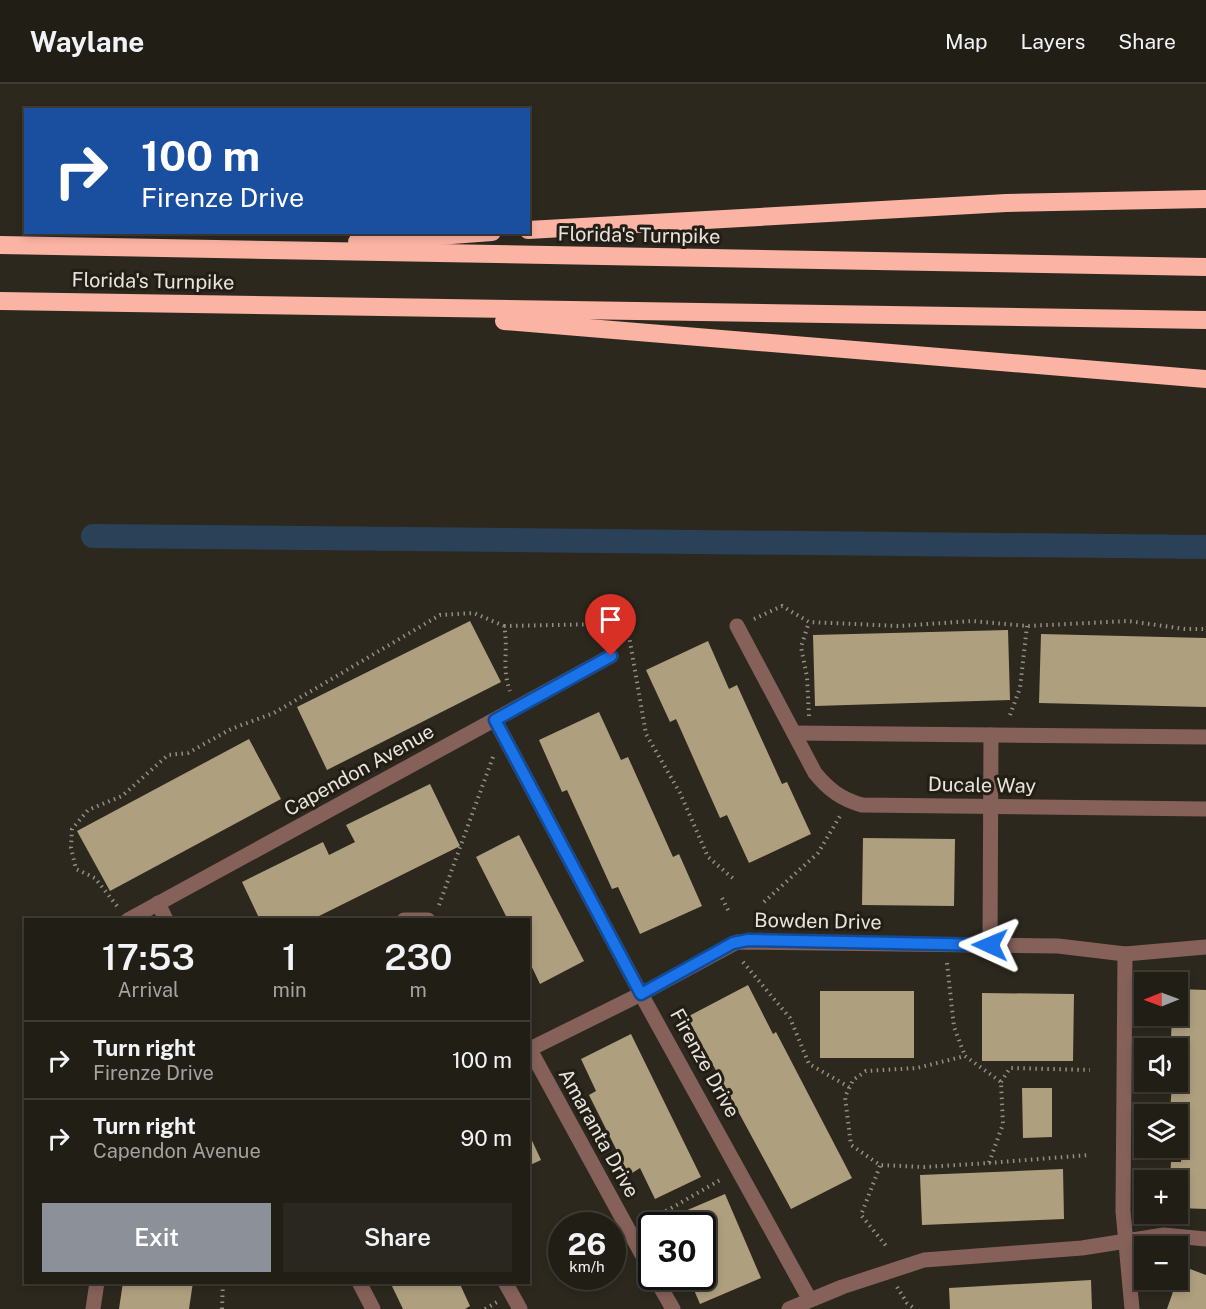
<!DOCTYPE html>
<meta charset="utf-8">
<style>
:root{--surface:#211e16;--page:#29271f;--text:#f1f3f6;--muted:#a2a2a1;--line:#3e3c35;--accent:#8c9099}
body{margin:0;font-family:"Public Sans",sans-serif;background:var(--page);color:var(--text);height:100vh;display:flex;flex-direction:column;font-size:22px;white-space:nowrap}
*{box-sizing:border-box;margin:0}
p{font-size:20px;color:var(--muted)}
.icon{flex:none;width:33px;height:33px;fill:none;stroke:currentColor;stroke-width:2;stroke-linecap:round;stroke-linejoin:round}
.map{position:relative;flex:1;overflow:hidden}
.side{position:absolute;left:24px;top:834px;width:506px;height:366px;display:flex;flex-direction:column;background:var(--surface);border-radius:0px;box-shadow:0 3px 9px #0003,0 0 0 2px var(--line)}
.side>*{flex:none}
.guide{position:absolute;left:24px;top:24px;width:506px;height:126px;border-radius:0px;box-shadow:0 3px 9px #0003,0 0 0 2px var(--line);background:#1a4fa0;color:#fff;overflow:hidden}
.needle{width:39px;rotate:269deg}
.controls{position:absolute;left:1134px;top:888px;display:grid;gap:12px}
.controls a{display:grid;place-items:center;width:54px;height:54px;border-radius:0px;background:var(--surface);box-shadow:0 3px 9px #0003,0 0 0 2px var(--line);font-size:30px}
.speed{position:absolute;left:548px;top:1128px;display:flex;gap:12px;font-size:30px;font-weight:700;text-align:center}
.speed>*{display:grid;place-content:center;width:78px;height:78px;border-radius:50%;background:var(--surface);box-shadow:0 3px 9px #0003,0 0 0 2px var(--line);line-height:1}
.speed small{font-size:15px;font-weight:400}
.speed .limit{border:3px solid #111;border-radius:9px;background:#fff;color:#111}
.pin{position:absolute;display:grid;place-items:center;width:51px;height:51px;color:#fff;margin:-62px -26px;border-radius:50% 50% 50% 0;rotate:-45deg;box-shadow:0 0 6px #0007}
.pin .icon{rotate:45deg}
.me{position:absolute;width:66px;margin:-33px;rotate:271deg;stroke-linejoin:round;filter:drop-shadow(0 0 4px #0008)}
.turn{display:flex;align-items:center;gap:21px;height:126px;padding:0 18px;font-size:27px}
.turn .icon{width:78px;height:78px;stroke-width:2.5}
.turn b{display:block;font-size:42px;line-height:51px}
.eta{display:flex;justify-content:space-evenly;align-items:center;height:102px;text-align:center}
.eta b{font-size:36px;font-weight:600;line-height:42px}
.primary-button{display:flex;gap:12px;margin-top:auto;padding:12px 18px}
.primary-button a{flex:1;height:69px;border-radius:0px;background:var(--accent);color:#fff;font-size:24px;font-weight:600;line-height:69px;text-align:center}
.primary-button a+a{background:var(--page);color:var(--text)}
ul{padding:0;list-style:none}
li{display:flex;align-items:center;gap:18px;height:78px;padding:0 18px;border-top:2px solid var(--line)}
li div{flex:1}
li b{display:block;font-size:22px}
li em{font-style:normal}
header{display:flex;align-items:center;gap:36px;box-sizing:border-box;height:84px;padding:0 30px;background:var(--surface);border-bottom:2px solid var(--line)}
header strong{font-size:28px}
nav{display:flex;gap:33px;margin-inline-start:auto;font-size:21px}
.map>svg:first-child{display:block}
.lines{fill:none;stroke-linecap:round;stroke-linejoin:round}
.canal{stroke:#2a4157;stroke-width:24}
.building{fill:#ae9f7e}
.path{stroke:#928f87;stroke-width:4;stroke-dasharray:1.5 4.5;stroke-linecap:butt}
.street{stroke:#856159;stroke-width:15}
.highway{stroke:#fbb3a4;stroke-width:18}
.route-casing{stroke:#114b97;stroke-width:15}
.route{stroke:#1a73e8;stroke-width:10}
.labels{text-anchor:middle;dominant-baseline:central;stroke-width:6;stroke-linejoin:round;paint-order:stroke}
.street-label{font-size:20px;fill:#e7e4de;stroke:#231e15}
</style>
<header>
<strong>Waylane</strong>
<nav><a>Map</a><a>Layers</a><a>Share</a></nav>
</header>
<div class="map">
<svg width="1206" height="1225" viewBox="0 0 1206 1225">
<rect width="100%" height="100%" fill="#2c281e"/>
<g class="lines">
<path class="canal" d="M 93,452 L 1206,463"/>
</g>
<g class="building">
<path d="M 470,537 L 501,598 L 327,686 L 297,623 Z"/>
<path d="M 1008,546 L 1010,616 L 815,622 L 813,551 Z"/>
<path d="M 1041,550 L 1206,554 L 1206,623 L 1039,619 Z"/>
<path d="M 708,557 L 729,605 L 737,601 L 782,700 L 787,698 L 811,750 L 749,779 L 727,731 L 720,734 L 676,635 L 670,638 L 646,586 Z"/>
<path d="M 599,628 L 621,676 L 628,673 L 673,773 L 679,770 L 702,822 L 640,850 L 618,803 L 612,805 L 567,706 L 562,708 L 539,656 Z"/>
<path d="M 249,655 L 281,715 L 110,807 L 77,747 Z"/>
<path d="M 430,700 L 460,762 L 311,836 L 260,836 L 242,798 L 323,758 L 329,771 L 355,758 L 346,741 Z"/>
<path d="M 519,751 L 584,877 L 540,900 L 528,875 L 528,836 L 508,836 L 476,773 Z"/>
<path d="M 863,754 L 955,755 L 954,822 L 862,821 Z"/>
<path d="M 748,901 L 773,950 L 776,948 L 852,1094 L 791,1125 L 687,933 Z"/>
<path d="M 1178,905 L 1206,906 L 1206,1125 L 1178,1124 L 1178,1096 L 1170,1096 L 1171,1078 L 1181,1078 L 1182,1063 L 1178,1063 L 1178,1030 L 1170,1030 L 1172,998 L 1178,998 L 1178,968 L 1183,968 L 1184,955 L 1171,954 L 1172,932 L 1178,932 Z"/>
<rect x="820" y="907" width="94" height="67"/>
<path d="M 982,909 L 1074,910 L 1073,977 L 982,977 Z"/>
<path d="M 631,950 L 701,1093 L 655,1115 L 640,1084 L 629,1091 L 589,1011 L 596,1007 L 581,975 Z"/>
<path d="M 1022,1004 L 1052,1004 L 1052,1053 L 1023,1054 Z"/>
<path d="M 528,1048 L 541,1076 L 528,1082 Z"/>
<path d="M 1063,1085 L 1064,1135 L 922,1141 L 920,1091 Z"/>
<path d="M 725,1110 L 761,1194 L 700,1220 L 688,1192 L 702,1192 L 702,1142 L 666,1142 L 664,1136 Z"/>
<path d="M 1182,1182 L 1206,1191 L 1206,1225 L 1167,1225 Z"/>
<path d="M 1091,1196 L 1092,1225 L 950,1225 L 949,1204 Z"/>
<path d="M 123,1198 L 193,1198 L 189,1225 L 119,1225 Z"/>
<path d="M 390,1198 L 459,1198 L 470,1222 L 465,1225 L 403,1225 Z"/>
</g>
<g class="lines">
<g class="path">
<path d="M 754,535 L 782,522 L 809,538 L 899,542 L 972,537 L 1027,542 L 1128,537 L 1185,545 L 1206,545"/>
<path d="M 504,542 L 603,540 L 629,552 L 646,650 L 680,709 L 708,773 L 736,797"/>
<path d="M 1010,631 L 1020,604 L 1027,542"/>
<path d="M 809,632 L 807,593 L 801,563 L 809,538"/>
<path d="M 722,814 L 729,828"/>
<path d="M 764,818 L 818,769 L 840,732"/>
<path d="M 439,821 L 493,673"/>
<path d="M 117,822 L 95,794 L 76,785 L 71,764 L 72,745 L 88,726 L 122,712 L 168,671 L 188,669 L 231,645 L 274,629 L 440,531 L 474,529 L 504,542 C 509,565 501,583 510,607"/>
<path d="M 743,878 L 790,934 L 809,980 L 849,1003"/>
<path d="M 947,879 L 954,943 L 965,972"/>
<path d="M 965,972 L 1001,998 L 1003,1040 L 989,1079 L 925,1083 L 880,1081 L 851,1061 L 845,1013 L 853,996 L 866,987 L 917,984 Z"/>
<path d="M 1001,998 L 1010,984 L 1090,986"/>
<path d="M 989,1079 L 1089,1071"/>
<path d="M 880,1082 L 861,1131 L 887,1163"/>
<path d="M 645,1139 L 722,1095"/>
<path d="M 897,1203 L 907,1219 L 915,1225"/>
<path d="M 222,1225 L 223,1198"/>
<path d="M 485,1225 L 497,1218"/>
</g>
<g class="street">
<path d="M 737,542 L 815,689 C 829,706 841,715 862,721 L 1206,725"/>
<path d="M 495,636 L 641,910 L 810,1216"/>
<path d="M 794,649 L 1206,653"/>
<path d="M 158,819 L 166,836"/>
<path d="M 128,836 L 611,572"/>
<path d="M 404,836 L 428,836"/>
<path d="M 990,861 L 991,651"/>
<path d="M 1125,870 L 1123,1127 L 1132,1225"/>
<path d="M 528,962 L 651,1187"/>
<path d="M 528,966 L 641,910 L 737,858 L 1058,862 L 1125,870 L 1206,863"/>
<path d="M 654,1192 L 673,1225"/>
<path d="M 359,1198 L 373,1225"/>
<path d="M 505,1198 L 520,1225"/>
<path d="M 93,1225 L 97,1198"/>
<path d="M 789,1225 L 842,1203 L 924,1176 L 1082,1164 L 1164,1151 L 1206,1155"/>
</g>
<g class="highway">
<path d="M 528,146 L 1006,119 L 1206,115"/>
<path d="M 357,158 L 492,148"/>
<path d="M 0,161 L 1206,183"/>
<path d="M 0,217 L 1206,236"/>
<path d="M 504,237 L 1206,295"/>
</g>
</g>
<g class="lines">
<defs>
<path id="route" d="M 611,572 L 495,636 L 641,910 L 733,859 L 748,856 L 990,861"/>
</defs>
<use href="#route" class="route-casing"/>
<use href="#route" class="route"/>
</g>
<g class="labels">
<g class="street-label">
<text transform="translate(639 151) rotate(1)">Florida's Turnpike</text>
<text transform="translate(153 197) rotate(1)">Florida's Turnpike</text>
<text transform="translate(359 686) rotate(-29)">Capendon Avenue</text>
<text transform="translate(982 701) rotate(1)">Ducale Way</text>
<text transform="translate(818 837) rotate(1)">Bowden Drive</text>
<text transform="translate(705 979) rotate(61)">Firenze Drive</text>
<text transform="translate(599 1049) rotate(61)">Amaranta Drive</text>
</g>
</g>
</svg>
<div class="controls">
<a><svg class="needle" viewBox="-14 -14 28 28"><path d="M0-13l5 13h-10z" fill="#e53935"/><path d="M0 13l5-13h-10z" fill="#a2a2a1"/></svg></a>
<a><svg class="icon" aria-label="sound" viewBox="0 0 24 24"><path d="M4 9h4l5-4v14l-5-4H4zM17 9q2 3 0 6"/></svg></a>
<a><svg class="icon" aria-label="layers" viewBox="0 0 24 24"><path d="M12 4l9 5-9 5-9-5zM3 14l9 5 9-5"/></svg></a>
<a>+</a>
<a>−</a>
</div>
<div class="speed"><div>26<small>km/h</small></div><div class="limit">30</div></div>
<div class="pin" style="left:611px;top:572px;background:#d93025"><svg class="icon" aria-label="arrive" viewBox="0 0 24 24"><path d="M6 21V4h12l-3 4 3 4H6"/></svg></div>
<svg class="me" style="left:990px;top:861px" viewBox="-20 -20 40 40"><path d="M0-17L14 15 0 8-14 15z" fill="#1a73e8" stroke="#fff" stroke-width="4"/></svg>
<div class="guide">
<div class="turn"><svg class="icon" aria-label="right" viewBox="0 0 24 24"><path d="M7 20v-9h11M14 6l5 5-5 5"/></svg><div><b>100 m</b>Firenze Drive</div></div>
</div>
<section class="side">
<div class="eta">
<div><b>17:53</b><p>Arrival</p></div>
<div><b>1</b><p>min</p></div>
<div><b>230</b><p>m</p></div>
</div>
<ul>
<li><svg class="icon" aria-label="right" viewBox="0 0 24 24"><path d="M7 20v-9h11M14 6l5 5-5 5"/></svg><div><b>Turn right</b><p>Firenze Drive</p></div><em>100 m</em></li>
<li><svg class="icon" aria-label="right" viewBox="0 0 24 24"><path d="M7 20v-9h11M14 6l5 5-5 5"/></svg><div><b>Turn right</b><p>Capendon Avenue</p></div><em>90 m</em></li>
</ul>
<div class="primary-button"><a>Exit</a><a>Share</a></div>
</section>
</div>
